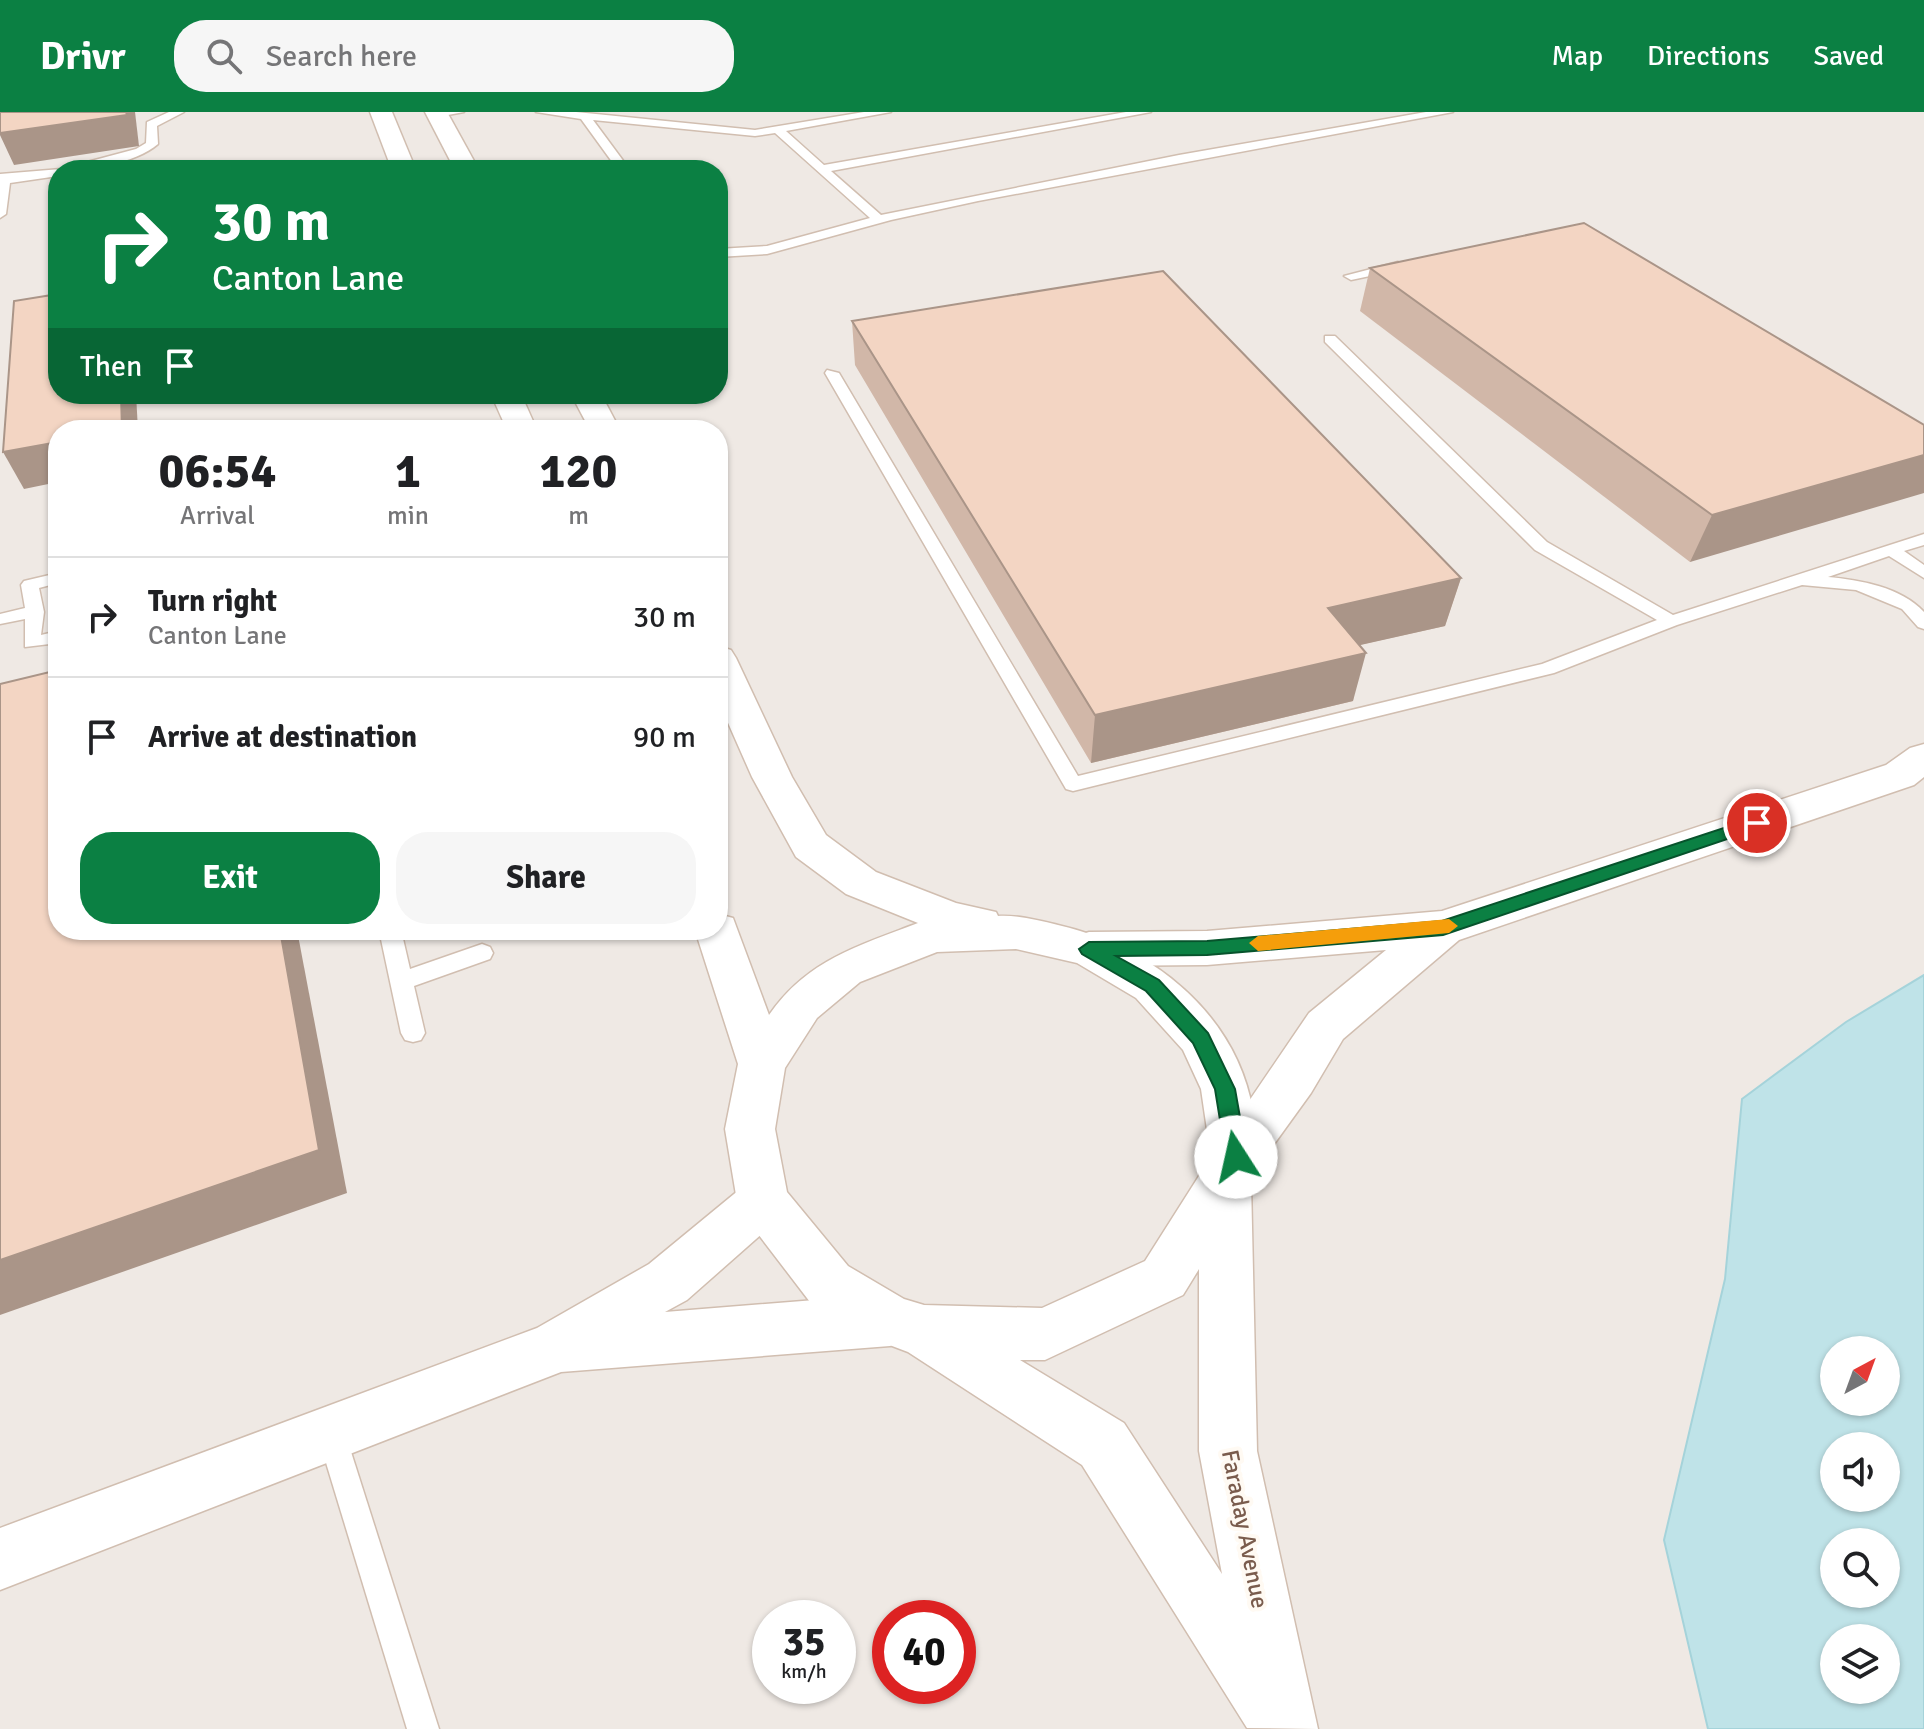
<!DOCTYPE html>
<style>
:root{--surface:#fff;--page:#f6f6f6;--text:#202124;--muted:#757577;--line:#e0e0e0;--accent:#0b8043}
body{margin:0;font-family:Signika,sans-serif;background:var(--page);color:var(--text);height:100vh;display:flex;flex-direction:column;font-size:30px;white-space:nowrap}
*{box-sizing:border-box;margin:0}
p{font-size:26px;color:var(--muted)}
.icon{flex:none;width:44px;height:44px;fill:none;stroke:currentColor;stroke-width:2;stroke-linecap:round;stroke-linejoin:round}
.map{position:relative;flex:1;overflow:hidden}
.drawer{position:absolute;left:48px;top:308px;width:680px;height:520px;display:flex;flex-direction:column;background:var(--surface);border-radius:32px;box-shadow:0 2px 6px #0004}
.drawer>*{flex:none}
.hud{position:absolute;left:48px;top:48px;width:680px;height:244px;border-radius:32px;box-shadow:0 2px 6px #0004;background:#0b8043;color:#fff;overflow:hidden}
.needle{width:52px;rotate:41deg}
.tools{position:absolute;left:1820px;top:1224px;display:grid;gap:16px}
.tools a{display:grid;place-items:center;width:80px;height:80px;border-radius:50%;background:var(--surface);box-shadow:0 2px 6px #0004;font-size:40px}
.speed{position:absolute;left:752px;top:1488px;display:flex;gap:16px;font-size:40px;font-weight:700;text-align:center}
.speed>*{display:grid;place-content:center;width:104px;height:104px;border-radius:50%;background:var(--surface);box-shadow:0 2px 6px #0004;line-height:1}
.speed small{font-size:20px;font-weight:400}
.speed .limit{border:12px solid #d22;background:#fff;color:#111}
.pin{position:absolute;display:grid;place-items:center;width:68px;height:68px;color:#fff;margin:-34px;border:4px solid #fff;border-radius:50%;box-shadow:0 2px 8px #0007}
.me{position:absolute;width:88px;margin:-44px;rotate:350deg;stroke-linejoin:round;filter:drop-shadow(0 0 6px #0008)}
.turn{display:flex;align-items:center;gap:28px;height:168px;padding:0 32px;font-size:36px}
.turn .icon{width:104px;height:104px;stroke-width:2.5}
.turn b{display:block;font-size:56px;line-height:68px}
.then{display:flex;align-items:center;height:76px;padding:0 32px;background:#0003;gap:16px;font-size:30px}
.eta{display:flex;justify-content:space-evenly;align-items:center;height:136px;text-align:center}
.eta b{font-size:48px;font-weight:800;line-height:56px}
.action{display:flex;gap:16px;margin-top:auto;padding:16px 32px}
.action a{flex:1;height:92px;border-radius:32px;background:var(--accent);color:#fff;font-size:32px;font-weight:800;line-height:92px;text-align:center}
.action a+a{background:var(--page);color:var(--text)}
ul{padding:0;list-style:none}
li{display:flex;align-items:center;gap:24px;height:120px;padding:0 32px;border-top:2px solid var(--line)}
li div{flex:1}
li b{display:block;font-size:30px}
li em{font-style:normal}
header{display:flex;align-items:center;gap:48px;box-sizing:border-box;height:112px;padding:0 40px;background:var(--accent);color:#fff}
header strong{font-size:38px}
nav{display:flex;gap:44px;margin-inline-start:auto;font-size:28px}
.search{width:560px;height:72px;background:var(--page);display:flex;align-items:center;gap:20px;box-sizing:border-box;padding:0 28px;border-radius:32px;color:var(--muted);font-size:30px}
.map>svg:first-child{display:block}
.industrial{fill:#efe9e4;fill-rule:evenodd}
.water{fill:#bfe3e8;stroke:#a5d3da;stroke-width:2;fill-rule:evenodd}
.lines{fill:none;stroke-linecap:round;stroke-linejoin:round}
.service-casing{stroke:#d1beb0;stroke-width:3}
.minor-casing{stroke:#d1beb0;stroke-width:3}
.tertiary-casing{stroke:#d1beb0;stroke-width:3}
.service{fill:#fff;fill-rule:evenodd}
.minor{fill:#fff;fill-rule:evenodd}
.tertiary{fill:#fff;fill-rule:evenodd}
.wall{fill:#d1b7a8}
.shaded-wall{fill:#aa9588}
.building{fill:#f3d5c3;stroke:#aa9588;stroke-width:2}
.route{fill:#0b8043;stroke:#07532c;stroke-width:2}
.slow{fill:#f59e0b}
.labels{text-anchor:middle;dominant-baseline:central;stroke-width:8;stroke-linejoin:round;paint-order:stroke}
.near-street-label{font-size:24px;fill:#7a5c4d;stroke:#fffaf3}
</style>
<header>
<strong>Drivr</strong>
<div class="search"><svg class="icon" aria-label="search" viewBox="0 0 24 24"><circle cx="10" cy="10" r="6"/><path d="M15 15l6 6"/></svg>Search here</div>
<nav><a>Map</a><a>Directions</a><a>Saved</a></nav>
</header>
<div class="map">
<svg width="1924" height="1617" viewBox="0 0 1924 1617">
<rect width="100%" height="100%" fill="#fdf6ec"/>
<path class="industrial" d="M 0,0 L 1924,0 L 1924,1617 L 0,1617 ZM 58,58 L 718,58 L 718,282 L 58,282 ZM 58,318 L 718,318 L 718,818 L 58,818 ZM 1834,1238 L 1886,1238 L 1886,1290 L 1834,1290 ZM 1834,1334 L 1886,1334 L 1886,1386 L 1834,1386 ZM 1834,1430 L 1886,1430 L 1886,1482 L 1834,1482 ZM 770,1506 L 838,1506 L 838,1574 L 770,1574 ZM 890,1506 L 958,1506 L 958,1574 L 890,1574 ZM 1834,1526 L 1886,1526 L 1886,1578 L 1834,1578 Z"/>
<path class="water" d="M 1924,863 L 1924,1617 L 1708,1617 L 1664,1428 L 1725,1167 L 1742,987 L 1846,910 ZM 1834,1238 L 1886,1238 L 1886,1290 L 1834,1290 ZM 1834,1334 L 1886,1334 L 1886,1386 L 1834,1386 ZM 1834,1430 L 1886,1430 L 1886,1482 L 1834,1482 ZM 1886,1526 L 1886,1578 L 1834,1578 L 1834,1526 Z"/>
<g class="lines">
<defs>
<g id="service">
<path d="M 169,0 L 184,0 L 157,14 L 158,32 C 135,52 87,58 58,58 L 58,64 L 10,71 L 6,102 L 0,106 L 0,62 L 61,57 L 136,37 L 146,31 L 147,10 Z"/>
<path d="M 433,0 L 464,0 L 437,5 Z"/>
<path d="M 536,0 L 576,0 L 755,18 L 864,0 L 891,0 L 786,19 L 824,53 L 1126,0 L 1151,0 L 831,59 L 881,103 L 1179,43 L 1426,0 L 1453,0 L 978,89 L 891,108 L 767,142 L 718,145 L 718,137 L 767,134 L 870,106 L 775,21 L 755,24 L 593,8 L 630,58 L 618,58 L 581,7 Z"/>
<path d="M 1398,150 L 1405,154 L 1403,157 L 1351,168 L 1344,164 Z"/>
<path d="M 1325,224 L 1335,224 L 1547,430 L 1673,503 L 1924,422 L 1924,433 L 1904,439 L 1924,453 L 1924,466 L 1889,444 L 1828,465 C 1860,468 1901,475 1924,500 L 1924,517 L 1918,515 L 1902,497 L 1856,478 L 1802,473 L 1677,513 L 1554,561 L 1073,679 L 1066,677 L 825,261 L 827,258 L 839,261 L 1078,664 L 1542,552 L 1657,508 L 1535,438 L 1325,230 Z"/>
<path d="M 58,461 L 58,471 L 39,476 L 44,500 L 41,523 L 58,519 L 58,531 L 25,535 L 25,507 L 0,512 L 0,502 L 25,496 L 21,473 L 24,469 Z"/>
<path d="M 379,818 L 401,818 L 410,857 L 482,832 L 490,835 L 493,841 L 490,847 L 414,874 L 425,921 L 421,928 L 413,930 L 405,928 L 401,921 Z"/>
<path d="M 331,1307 L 341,1311 L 345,1321 L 439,1617 L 407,1617 L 317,1321 L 321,1311 Z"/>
</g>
<g id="minor">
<path d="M 1924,632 L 1924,665 L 1914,673 L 1459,828 L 1343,927 L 1311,981 L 1254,1060 L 1236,1067 L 1218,1060 L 1211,1045 L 1309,901 L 1386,838 L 1207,853 L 1089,854 L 1073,849 L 1067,837 L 1073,825 L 1089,820 L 1207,819 L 1442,799 L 1886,653 L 1910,636 Z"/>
<path d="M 763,1066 L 781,1073 L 789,1089 L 781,1105 L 687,1188 L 665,1200 L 890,1182 L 909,1190 L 917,1208 L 909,1226 L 890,1234 L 561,1260 L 0,1478 L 0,1416 L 537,1216 L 649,1152 L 745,1073 Z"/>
</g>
<g id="tertiary">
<path d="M 370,0 L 392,0 L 416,58 L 392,58 Z"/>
<path d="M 425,0 L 447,0 L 479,58 L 455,58 Z"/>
<path d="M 491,282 L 521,282 L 537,318 L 507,318 Z"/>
<path d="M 571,282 L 601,282 L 620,318 L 590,318 Z"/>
<path d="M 718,534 L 731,538 L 736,546 L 792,665 L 826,723 L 876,760 L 956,791 L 996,800 L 998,804 C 1019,803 1037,808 1058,813 C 1151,834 1236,901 1253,999 C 1259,1030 1263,1041 1251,1070 L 1257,1339 L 1318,1617 L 1247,1616 L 1082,1353 L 908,1240 L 871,1226 L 810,1190 L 745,1105 L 737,1089 L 725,1017 L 738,952 L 695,818 L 718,818 L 718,802 L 733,806 L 769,903 C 807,848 858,834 918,811 L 846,782 L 796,745 L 752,665 L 718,588 ZM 1016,837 L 1077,851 L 1136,886 L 1183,938 L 1201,977 L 1211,1045 L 1145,1149 L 1042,1196 L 924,1193 L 904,1187 L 848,1154 L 787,1080 L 775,1017 L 785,956 L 817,906 L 860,870 L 937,840 ZM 1199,1157 L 1199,1339 L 1222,1462 L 1124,1311 L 1020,1248 L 1045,1248 L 1183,1183 Z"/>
</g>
</defs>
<use href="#service" class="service-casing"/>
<use href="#minor" class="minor-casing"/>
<use href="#tertiary" class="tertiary-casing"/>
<use href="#service" class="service"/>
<use href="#minor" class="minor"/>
<use href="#tertiary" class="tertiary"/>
</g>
<g class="wall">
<path d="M 1370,156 L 1924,313 L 1690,450 L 1360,199 Z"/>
<path d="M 852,209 L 1461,466 L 1445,514 L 1359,533 L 1353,589 L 1091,651 L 855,253 Z"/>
</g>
<g class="shaded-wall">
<path d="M 126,0 L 135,0 L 139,34 L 14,53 L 0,23 L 0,21 Z"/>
<path d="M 121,282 L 136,282 L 138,318 L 122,318 Z"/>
<path d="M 58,330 L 58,370 L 24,377 L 3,340 Z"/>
<path d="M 1924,343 L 1924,381 L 1690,450 L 1712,403 Z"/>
<path d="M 1461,466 L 1445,514 L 1316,543 L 1328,496 Z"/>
<path d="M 1366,541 L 1353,589 L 1091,651 L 1095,603 Z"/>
<path d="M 280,818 L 297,818 L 347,1081 L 0,1203 L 0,1148 Z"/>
</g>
<g class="building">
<path d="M 0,0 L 126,0 L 127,3 L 0,21 Z"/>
<path d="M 1584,111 L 1924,313 L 1924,343 L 1712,403 L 1370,156 Z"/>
<path d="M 1163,159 L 1461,466 L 1328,496 L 1366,541 L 1095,603 L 852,209 Z"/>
<path d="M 58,182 L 58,282 L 121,282 L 122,318 L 58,318 L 58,330 L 3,340 L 14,189 Z"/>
<path d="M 58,558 L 58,818 L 280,818 L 319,1038 L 0,1148 L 0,572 Z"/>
</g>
<path class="route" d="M 1757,705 L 1766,711 L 1763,715 L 1443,823 L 1207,843 L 1116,844 L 1159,868 L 1208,921 L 1235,977 L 1247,1045 L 1244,1052 L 1229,1052 L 1226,1045 L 1215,977 L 1193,931 L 1146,879 L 1082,842 L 1079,837 L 1089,830 L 1207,829 L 1442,809 Z"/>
<path class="slow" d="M 1449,807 L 1458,814 L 1449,821 L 1258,839 L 1249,831 L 1258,824 Z"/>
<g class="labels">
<g class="near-street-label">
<text transform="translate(1245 1417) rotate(79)">Faraday Avenue</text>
</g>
</g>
</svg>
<div class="tools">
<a><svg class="needle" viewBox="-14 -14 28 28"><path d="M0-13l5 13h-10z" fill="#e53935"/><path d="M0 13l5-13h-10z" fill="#757577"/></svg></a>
<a><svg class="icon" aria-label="sound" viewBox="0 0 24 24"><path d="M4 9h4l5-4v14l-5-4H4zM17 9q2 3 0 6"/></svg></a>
<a><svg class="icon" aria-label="search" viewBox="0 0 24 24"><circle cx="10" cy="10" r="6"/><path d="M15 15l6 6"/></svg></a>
<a><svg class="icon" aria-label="layers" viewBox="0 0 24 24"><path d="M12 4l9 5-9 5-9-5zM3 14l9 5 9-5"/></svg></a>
</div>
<div class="speed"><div>35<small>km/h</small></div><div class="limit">40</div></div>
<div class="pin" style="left:1757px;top:711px;background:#d93025"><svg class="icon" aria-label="arrive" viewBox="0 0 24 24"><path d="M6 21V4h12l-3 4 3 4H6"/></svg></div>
<svg class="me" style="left:1236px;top:1045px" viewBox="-20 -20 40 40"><circle r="19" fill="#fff"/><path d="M0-13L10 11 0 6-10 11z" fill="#0b8043"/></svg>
<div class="hud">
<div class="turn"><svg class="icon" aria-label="right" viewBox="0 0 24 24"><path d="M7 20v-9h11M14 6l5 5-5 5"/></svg><div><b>30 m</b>Canton Lane</div></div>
<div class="then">Then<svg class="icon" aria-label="arrive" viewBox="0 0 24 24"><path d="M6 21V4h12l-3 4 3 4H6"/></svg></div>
</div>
<section class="drawer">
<div class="eta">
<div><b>06:54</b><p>Arrival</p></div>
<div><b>1</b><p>min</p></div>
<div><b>120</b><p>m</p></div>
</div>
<ul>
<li><svg class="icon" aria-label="right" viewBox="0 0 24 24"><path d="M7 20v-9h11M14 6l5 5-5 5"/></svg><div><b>Turn right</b><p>Canton Lane</p></div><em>30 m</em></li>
<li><svg class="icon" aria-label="arrive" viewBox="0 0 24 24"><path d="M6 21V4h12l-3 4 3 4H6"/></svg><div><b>Arrive at destination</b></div><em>90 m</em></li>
</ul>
<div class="action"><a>Exit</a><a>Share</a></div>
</section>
</div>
